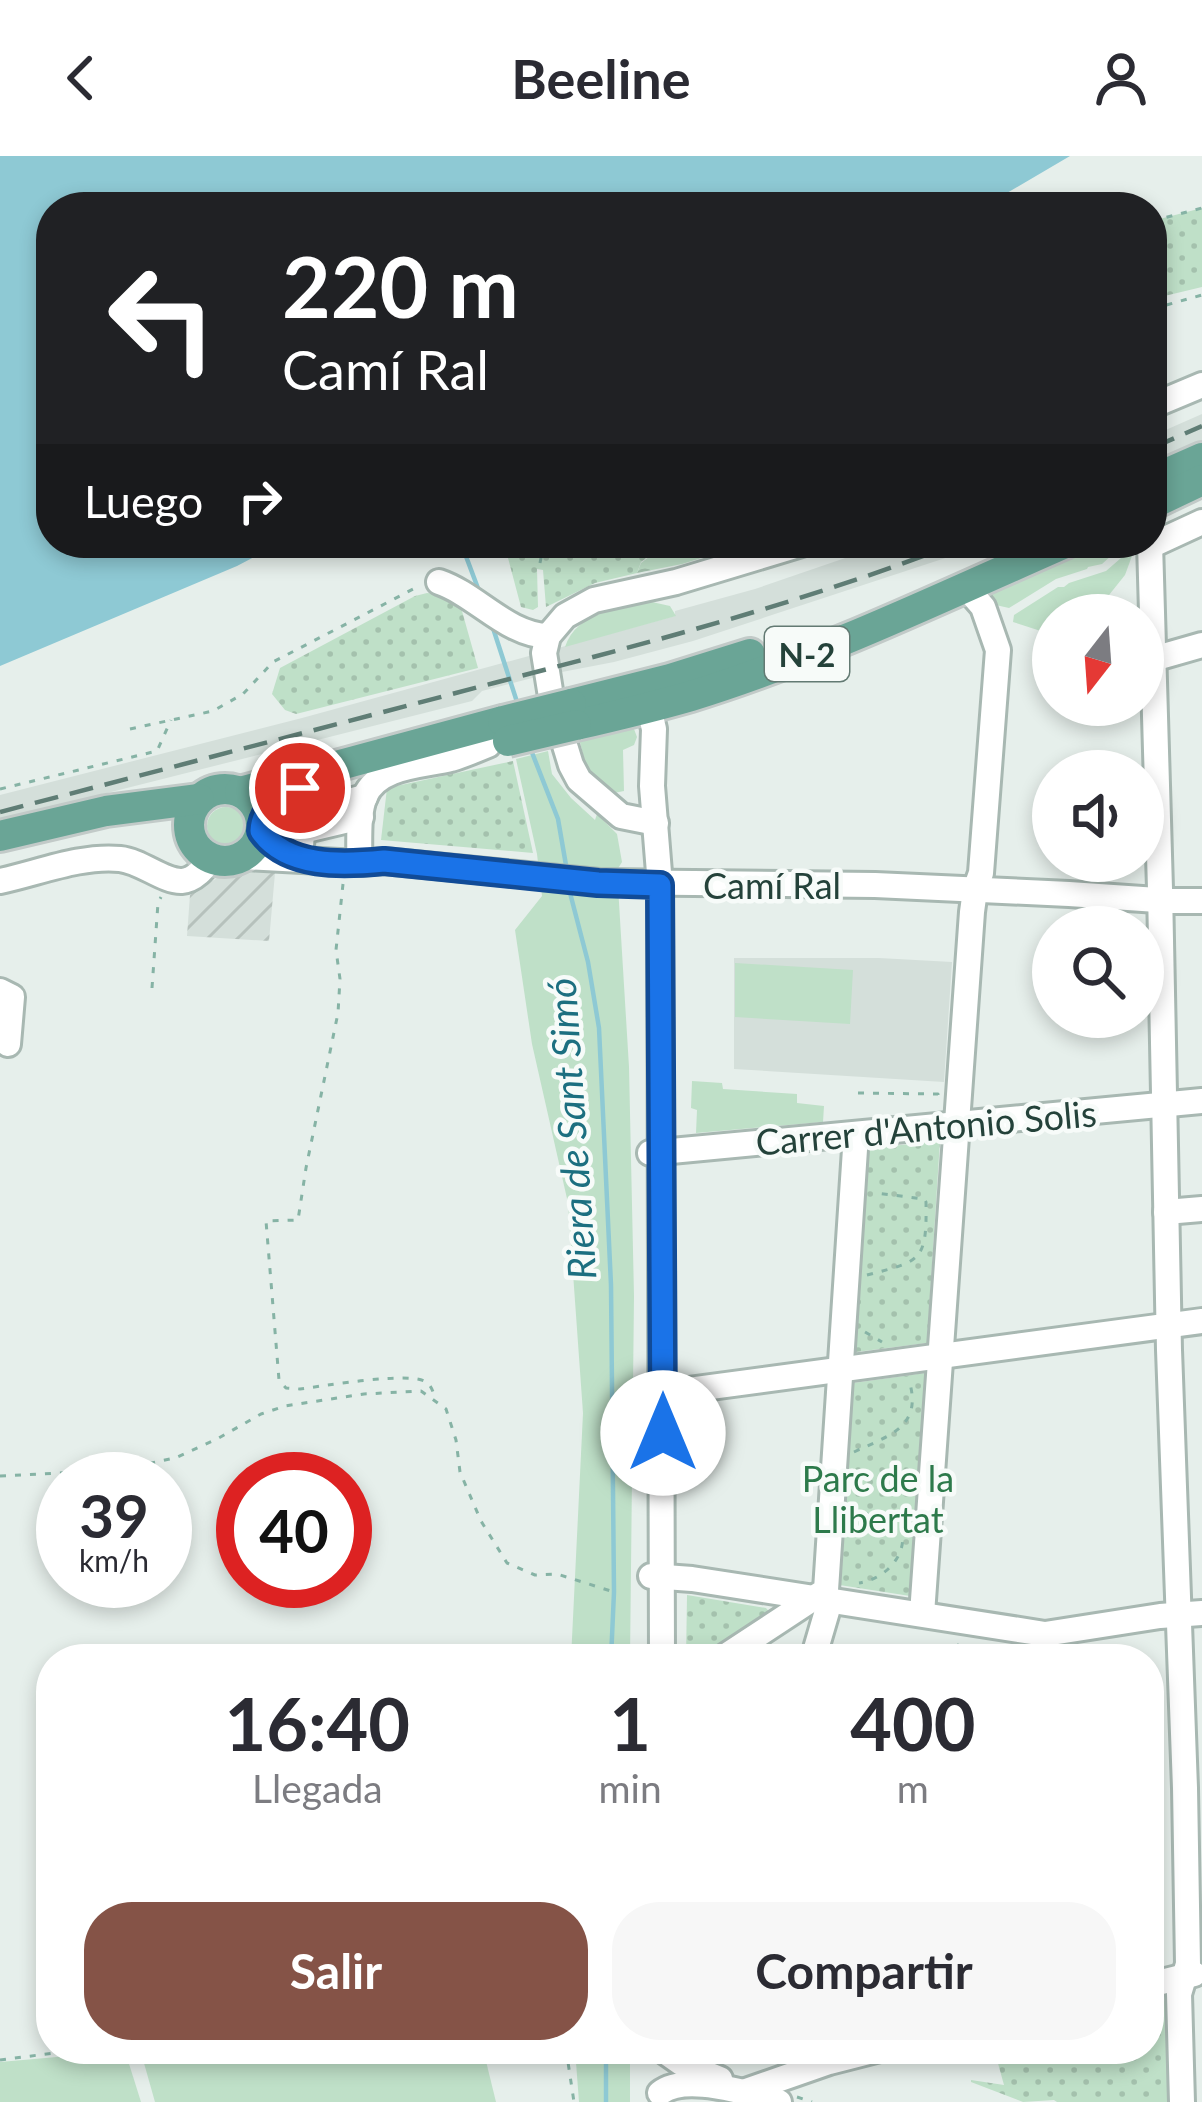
<!DOCTYPE html>
<html lang="es">
<meta charset="utf-8">
<style>
:root{--surface:#fff;--page:#f7f7f7;--text:#2b2b33;--muted:#7c7c81;--accent:#855347}
body{margin:0;font-family:Lato,sans-serif;background:var(--page);color:var(--text);height:100vh;display:flex;flex-direction:column;font-size:45px;white-space:nowrap}
*{box-sizing:border-box;margin:0}
p{font-size:39px;color:var(--muted)}
.icon{flex:none;width:66px;height:66px;fill:none;stroke:currentColor;stroke-width:2;stroke-linecap:round;stroke-linejoin:round}
.map{position:relative;flex:1;overflow:hidden}
.panel{position:absolute;left:36px;top:1488px;width:1128px;height:420px;display:flex;flex-direction:column;background:var(--surface);border-radius:48px;box-shadow:0 6px 18px #0003}
.panel>*{flex:none}
.guide{position:absolute;left:36px;top:36px;width:1131px;height:366px;border-radius:48px;box-shadow:0 6px 18px #0003;background:#202124;color:#fff;overflow:hidden}
.needle{width:78px;rotate:197deg}
.controls{position:absolute;left:1032px;top:438px;display:grid;gap:24px}
.controls a{display:grid;place-items:center;width:132px;height:132px;border-radius:50%;background:var(--surface);box-shadow:0 6px 18px #0003;font-size:60px}
.speed{position:absolute;left:36px;top:1296px;display:flex;gap:24px;font-size:60px;font-weight:700;text-align:center}
.speed>*{display:grid;place-content:center;width:156px;height:156px;border-radius:50%;background:var(--surface);box-shadow:0 6px 18px #0003;line-height:1}
.speed small{font-size:30px;font-weight:400}
.speed .limit{border:18px solid #d22;background:#fff;color:#111}
.pin{position:absolute;display:grid;place-items:center;width:102px;height:102px;color:#fff;margin:-51px;border:6px solid #fff;border-radius:50%;box-shadow:0 3px 12px #0007}
.me{position:absolute;width:132px;margin:-66px;rotate:0deg;stroke-linejoin:round;filter:drop-shadow(0 0 9px #0008)}
.turn{display:flex;align-items:center;gap:42px;height:252px;padding:0 48px;font-size:54px}
.turn .icon{width:156px;height:156px;stroke-width:2.5}
.turn b{display:block;font-size:84px;line-height:102px}
.then{display:flex;align-items:center;height:114px;padding:0 48px;background:#0003;gap:24px;font-size:45px}
.eta{display:flex;justify-content:space-evenly;align-items:center;height:204px;text-align:center}
.eta b{font-size:72px;font-weight:700;line-height:84px}
.cta{display:flex;gap:24px;margin-top:auto;padding:24px 48px}
.cta a{flex:1;height:138px;border-radius:48px;background:var(--accent);color:#fff;font-size:48px;font-weight:700;line-height:138px;text-align:center}
.cta a+a{background:var(--page);color:var(--text)}
header{display:flex;justify-content:space-between;align-items:center;height:156px;padding:0 48px;background:var(--surface);font-size:54px;font-weight:700}
.map>svg:first-child{display:block}
.built{fill:#d4dfda}
.industrial{fill:url(#industrial-furrows)}
.grass{fill:#bfe0c8}
.forest{fill:url(#forest-crowns)}
.park{fill:url(#park-dots)}
.water{fill:#8ec9d4}
.lines{fill:none;stroke-linecap:round;stroke-linejoin:round}
.stream{stroke:#8ec9d4;stroke-width:4.5}
.minor-casing{stroke:#a8b8b2;stroke-width:30}
.major-casing{stroke:#c2cac8;stroke-width:36}
.path{stroke:#86b3a5;stroke-width:3;stroke-dasharray:6 9;stroke-linecap:butt}
.minor{stroke:#fff;stroke-width:24}
.major{stroke:#6aa596;stroke-width:30}
.rail{stroke:#5f7d75;stroke-width:4.5;stroke-dasharray:24 12;stroke-linecap:butt}
.major-bridge-casing{stroke:#c2cac8;stroke-width:36;stroke-linecap:butt}
.major-bridge{stroke:#6aa596;stroke-width:30}
.route-casing{stroke:#114b97;stroke-width:30}
.route{stroke:#1a73e8;stroke-width:21}
.labels{text-anchor:middle;dominant-baseline:central;stroke-width:9;stroke-linejoin:round;paint-order:stroke}
.shield{fill:#f7fbf9;stroke:#637a73;stroke-width:3}
.shield-label{font-size:33px;font-weight:bold;fill:#24423a}
.street-label{font-size:36px;fill:#24423a;stroke:#f7fbf9}
.park-label{font-size:36px;fill:#2d7a4b;stroke:#f7fbf9}
.water-label{font-size:39px;font-style:italic;fill:#1c6f80;stroke:#f7fbf9}
</style>
<header><svg class="icon" aria-label="back" viewBox="0 0 24 24"><path d="M15 5l-7 7 7 7"/></svg>Beeline<svg class="icon" aria-label="person" viewBox="0 0 24 24"><circle cx="12" cy="8" r="4"/><path d="M4 21q1-7 8-7t8 7"/></svg></header>
<div class="map">
<svg width="1202" height="1946" viewBox="0 0 1202 1946">
<defs>
<pattern id="industrial-furrows" width="10" height="10" patternUnits="userSpaceOnUse" patternTransform="scale(3)"><rect width="10" height="10" fill="#d4dfda"/><path d="M-1 1l2-2M0 10L10 0M9 11l2-2" fill="none" stroke="#b6c1bc"/></pattern>
<pattern id="forest-crowns" width="20" height="18" patternUnits="userSpaceOnUse" patternTransform="scale(3)"><rect width="20" height="18" fill="#bfe0c8"/><path d="M2 6a3 3 0 1 1 6 0M12 15a3 3 0 1 1 6 0" fill="none" stroke="#a4c1ad"/></pattern>
<pattern id="park-dots" width="8" height="8" patternUnits="userSpaceOnUse" patternTransform="scale(3)"><rect width="8" height="8" fill="#bfe0c8"/><path d="M2 2h.1M6 6h.1" fill="none" stroke="#a4c1ad" stroke-width="1.8" stroke-linecap="round"/></pattern>
</defs>
<rect width="100%" height="100%" fill="#e6efeb"/>
<g class="built">
<path d="M 1202,258 L 1202,291 L 1152,314 L 1152,280 Z"/>
<path d="M 889,387 L 991,387 L 693,485 L 614,506 L 536,521 L 482,535 L 472,545 L 0,664 L 0,639 L 302,562 L 675,460 L 675,455 L 755,433 Z"/>
<path d="M 734,802 L 879,802 L 952,806 L 944,926 L 734,913 Z"/>
</g>
<path class="industrial" d="M 257,716 L 275,717 L 269,785 L 187,780 L 190,739 L 217,722 Z"/>
<g class="grass">
<path d="M 1082,387 L 1125,387 L 1102,408 L 1088,411 L 1087,413 L 1056,423 L 1009,452 L 987,447 L 980,433 Z"/>
<path d="M 1136,389 L 1125,419 L 1093,459 L 1053,459 L 1053,478 L 1050,478 L 1013,466 L 1014,459 L 1058,431 L 1064,431 L 1069,427 L 1106,415 Z"/>
<path d="M 652,446 L 670,450 L 676,460 L 565,491 C 577,455 620,452 652,446 Z"/>
<path d="M 628,571 L 634,573 L 637,581 L 634,589 L 623,594 L 624,635 L 614,637 L 586,611 L 579,582 Z"/>
<path d="M 548,595 L 552,618 L 571,642 L 595,664 L 597,658 L 617,678 L 622,706 L 617,714 L 629,911 L 634,1140 L 630,1503 L 571,1503 L 583,1257 L 568,1047 L 532,888 L 515,774 L 542,740 L 537,698 L 516,603 Z"/>
<circle cx="226" cy="670" r="19"/>
<path d="M 735,807 L 853,814 L 850,868 L 735,861 Z"/>
<path d="M 692,925 L 722,927 L 723,933 L 797,938 L 797,947 L 824,950 L 823,966 L 696,977 L 697,954 L 691,952 Z"/>
<path d="M 140,1893 L 483,1893 L 496,1946 L 155,1946 Z"/>
<path d="M 575,1893 L 630,1893 L 630,1946 L 579,1946 Z"/>
<path d="M 125,1895 L 141,1946 L 0,1946 L 0,1906 Z"/>
</g>
<path class="forest" d="M 667,387 L 750,387 L 682,408 L 637,417 L 641,407 Z"/>
<g class="park">
<path d="M 1202,52 L 1202,131 L 1152,143 L 1152,65 Z"/>
<path d="M 504,387 L 667,387 L 641,406 L 637,417 L 595,427 L 546,451 L 543,414 L 537,413 L 538,451 L 533,454 L 521,451 Z"/>
<path d="M 427,437 L 438,438 L 460,448 L 478,512 L 296,558 L 285,554 L 272,538 L 280,512 L 415,440 Z"/>
<path d="M 513,605 L 533,697 L 381,684 L 387,632 Z"/>
<path d="M 940,985 L 927,1187 L 848,1197 L 862,993 Z"/>
<path d="M 925,1217 L 910,1440 L 833,1428 L 846,1228 Z"/>
<path d="M 687,1439 L 766,1452 L 771,1458 L 712,1503 L 686,1503 Z"/>
<path d="M 1170,1843 L 1171,1946 L 1057,1946 L 1054,1944 L 1023,1946 L 971,1926 L 971,1924 L 1004,1929 L 994,1893 L 1149,1893 L 1149,1848 Z"/>
</g>
<path class="water" d="M 0,0 L 1070,0 L 983,51 L 51,51 L 51,387 L 281,387 L 237,410 L 0,510 Z"/>
<g class="lines">
<g class="stream">
<path d="M 461,387 L 479,435"/>
<path d="M 492,469 L 518,549"/>
<path d="M 531,594 L 558,663 L 567,715"/>
<path d="M 569,733 L 588,806 L 599,872 L 611,1129 L 614,1436 L 611,1503"/>
<path d="M 606,1946 L 606,1893"/>
</g>
<defs>
<g id="minor">
<path d="M 1152,250 L 1202,229"/>
<path d="M 1150,387 L 1160,733 L 1169,1194 L 1185,1632 L 1188,1808 L 1179,1838 L 1182,1946"/>
<path d="M 1150,390 L 1202,366"/>
<path d="M 439,426 C 477,439 507,479 548,480"/>
<path d="M 1153,503 L 1202,489"/>
<path d="M 634,543 L 649,552 L 654,573 L 652,630 L 660,729 L 662,1503"/>
<path d="M 656,667 L 621,660 L 579,624 L 571,609 L 552,547 L 544,497 L 548,480 L 565,460 L 594,444 L 676,426 L 805,387"/>
<path d="M 302,675 L 361,661"/>
<path d="M 243,701 L 359,707 L 384,705 L 599,726 L 875,729 L 1069,738 L 1172,745 L 1202,745"/>
<path d="M 300,702 L 303,665 L 309,655 L 365,641"/>
<path d="M 359,707 C 360,686 357,659 365,640 C 379,609 424,610 451,603 C 464,599 476,594 488,589"/>
<path d="M 0,725 C 38,717 81,699 120,703 C 141,705 164,726 182,725 C 195,724 204,712 211,703"/>
<path d="M 0,835 L 12,841 L 8,888"/>
<path d="M 650,997 L 1202,945"/>
<path d="M 1166,1056 L 1202,1053"/>
<path d="M 651,1239 L 1202,1165"/>
<path d="M 651,1420 L 692,1423 L 1045,1478 L 1160,1460 L 1202,1457"/>
<path d="M 922,1458 L 972,756 L 975,734 L 981,717 L 998,494 L 983,451 L 970,436 L 961,433"/>
<path d="M 721,1503 L 826,1434 L 856,978"/>
<path d="M 813,1503 L 830,1445"/>
<path d="M 1149,1829 L 1194,1818"/>
<path d="M 661,1893 L 681,1907 L 720,1923"/>
<path d="M 743,1936 L 829,1906 L 880,1893"/>
<path d="M 660,1937 C 685,1917 749,1937 779,1946"/>
</g>
<g id="major">
<path d="M 1152,324 L 1202,302"/>
<path d="M 1152,348 L 1202,324"/>
<path d="M 571,548 L 670,523 L 750,498"/>
<path d="M 576,569 C 615,560 653,551 691,540 C 820,500 942,441 1065,387"/>
<circle cx="225" cy="669" r="36"/>
<path d="M 240,636 L 503,565"/>
<path d="M 262,663 L 278,643 L 309,629"/>
<path d="M 0,680 L 106,655 L 199,643"/>
</g>
</defs>
<use href="#minor" class="minor-casing"/>
<use href="#major" class="major-casing"/>
<g class="path">
<path d="M 1152,65 L 1202,52"/>
<path d="M 1152,153 L 1202,139"/>
<path d="M 540,407 L 544,387"/>
<path d="M 130,573 L 213,555 L 243,538 L 273,506 L 419,430"/>
<path d="M 0,633 L 157,595 L 171,564"/>
<path d="M 343,728 L 336,794 L 340,823 L 338,857 L 306,1012 L 298,1064 L 266,1065 L 279,1224 L 286,1232 L 300,1233 C 323,1230 411,1215 426,1226 C 432,1230 433,1237 436,1243"/>
<path d="M 152,832 L 158,747 L 161,741"/>
<path d="M 858,937 L 938,938 L 938,940"/>
<path d="M 867,1119 C 921,1105 927,1106 926,1046 L 924,1043 L 876,1037"/>
<path d="M 865,1176 L 882,1186"/>
<path d="M 854,1296 C 890,1279 923,1271 909,1224"/>
<path d="M 0,1320 L 117,1314 L 175,1302 L 217,1283 L 261,1258 L 285,1250 L 364,1238 L 421,1235 L 446,1253 L 456,1284 L 460,1316 L 481,1365 L 507,1407 L 535,1419 L 557,1418 L 614,1436"/>
<path d="M 852,1348 L 869,1359 L 895,1359 C 916,1389 891,1422 859,1427"/>
<path d="M 952,1503 L 959,1488"/>
<path d="M 566,1893 L 574,1946"/>
<path d="M 898,1898 L 920,1893"/>
<path d="M 0,1904 L 85,1893"/>
<path d="M 797,1941 L 812,1946"/>
</g>
<use href="#minor" class="minor"/>
<use href="#major" class="major"/>
<g class="rail">
<path d="M 1152,292 L 1202,270"/>
<path d="M 0,656 C 165,613 330,570 494,527 C 651,486 806,446 957,387"/>
</g>
<defs>
<g id="major-bridge">
<path d="M 503,565 L 571,548"/>
<path d="M 508,585 L 576,569"/>
</g>
</defs>
<use href="#major-bridge" class="major-bridge-casing"/>
<use href="#major-bridge" class="major-bridge"/>
</g>
<g class="lines">
<defs>
<path id="route" d="M 300,632 C 281,641 262,652 261,675 C 287,712 343,709 384,705 L 598,727 L 660,729 L 663,1277"/>
</defs>
<use href="#route" class="route-casing"/>
<use href="#route" class="route"/>
</g>
<g class="labels">
<rect class="shield" x="765" y="471" width="84" height="54" rx="9"/>
<g class="shield-label">
<text x="807" y="498">N-2</text>
</g>
<g class="street-label">
<text x="772" y="729">Camí Ral</text>
<text transform="translate(926 971) rotate(-5)">Carrer d'Antonio Solis</text>
</g>
<g class="park-label">
<text x="878" y="1322">Parc de la<tspan x="878" dy="41">Llibertat</tspan></text>
</g>
<g class="water-label">
<text transform="translate(571 973) rotate(-94)">Riera de Sant Simó</text>
</g>
</g>
</svg>
<div class="controls">
<a><svg class="needle" viewBox="-14 -14 28 28"><path d="M0-13l5 13h-10z" fill="#e53935"/><path d="M0 13l5-13h-10z" fill="#7c7c81"/></svg></a>
<a><svg class="icon" aria-label="sound" viewBox="0 0 24 24"><path d="M4 9h4l5-4v14l-5-4H4zM17 9q2 3 0 6"/></svg></a>
<a><svg class="icon" aria-label="search" viewBox="0 0 24 24"><circle cx="10" cy="10" r="6"/><path d="M15 15l6 6"/></svg></a>
</div>
<div class="speed"><div>39<small>km/h</small></div><div class="limit">40</div></div>
<div class="pin" style="left:300px;top:632px;background:#d93025"><svg class="icon" aria-label="arrive" viewBox="0 0 24 24"><path d="M6 21V4h12l-3 4 3 4H6"/></svg></div>
<svg class="me" style="left:663px;top:1277px" viewBox="-20 -20 40 40"><circle r="19" fill="#fff"/><path d="M0-13L10 11 0 6-10 11z" fill="#1a73e8"/></svg>
<div class="guide">
<div class="turn"><svg class="icon" aria-label="left" viewBox="0 0 24 24"><path d="M17 20v-9H6M10 6l-5 5 5 5"/></svg><div><b>220 m</b>Camí Ral</div></div>
<div class="then">Luego<svg class="icon" aria-label="right" viewBox="0 0 24 24"><path d="M7 20v-9h11M14 6l5 5-5 5"/></svg></div>
</div>
<section class="panel">
<div class="eta">
<div><b>16:40</b><p>Llegada</p></div>
<div><b>1</b><p>min</p></div>
<div><b>400</b><p>m</p></div>
</div>
<div class="cta"><a>Salir</a><a>Compartir</a></div>
</section>
</div>
